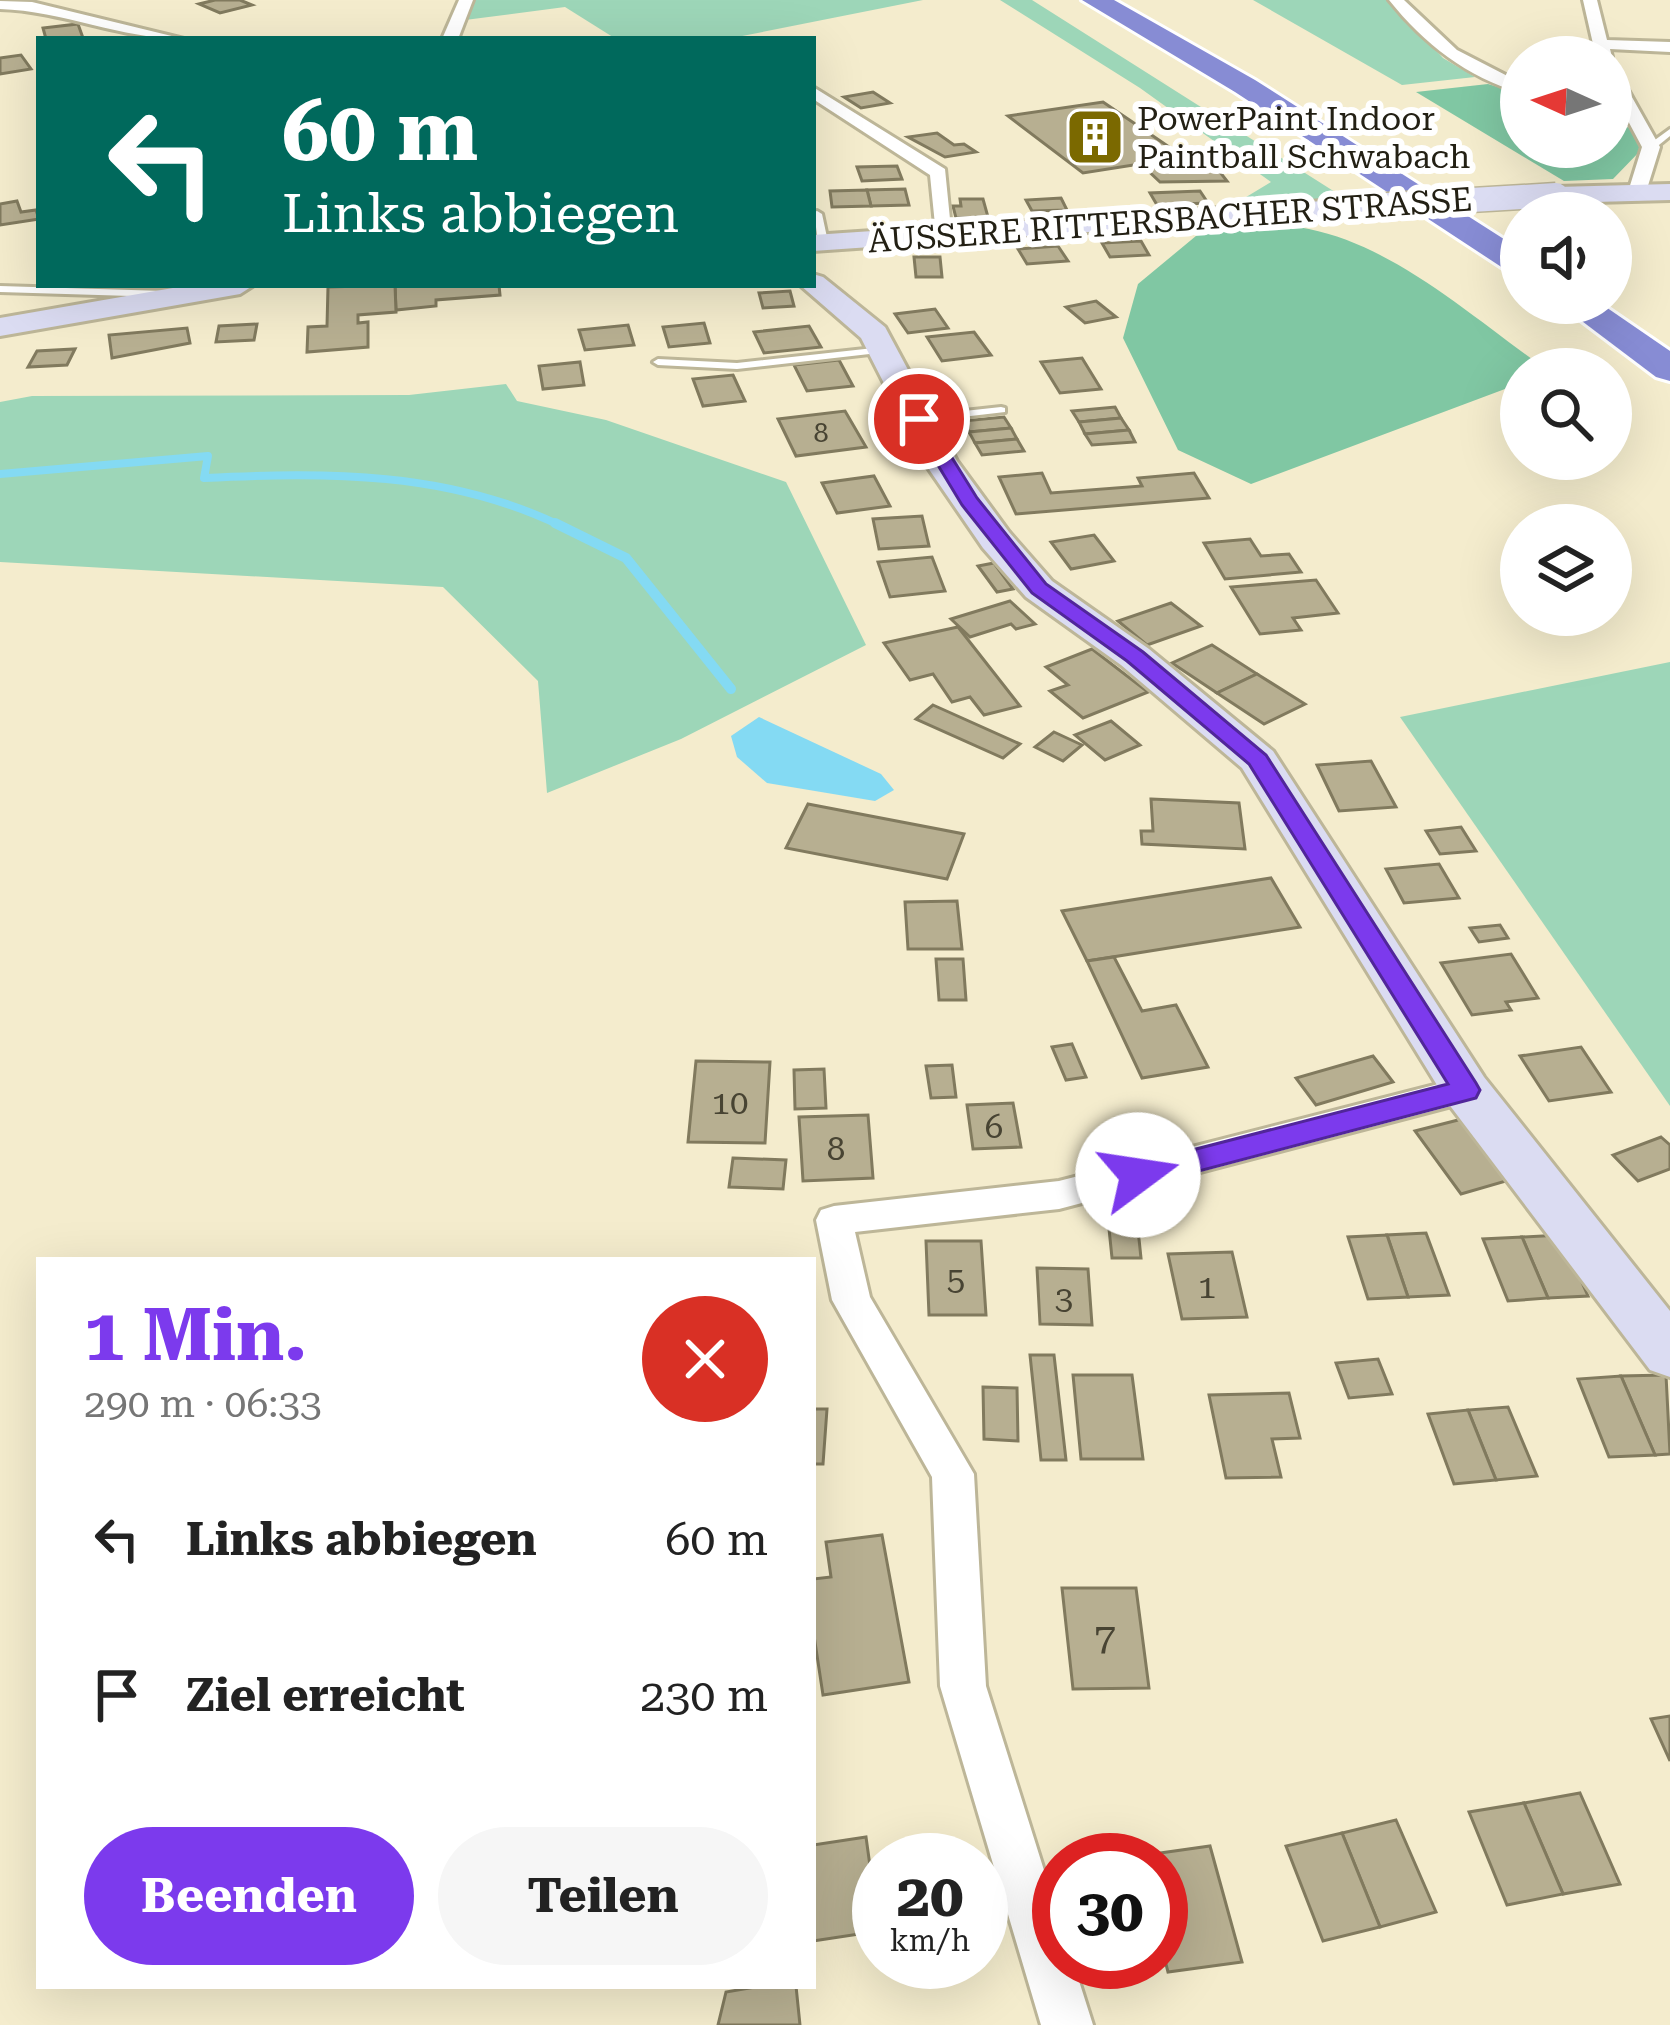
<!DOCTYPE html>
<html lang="de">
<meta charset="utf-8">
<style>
:root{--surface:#fff;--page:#f6f6f6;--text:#222;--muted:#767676;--accent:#7c3aed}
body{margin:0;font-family:"Roboto Serif",serif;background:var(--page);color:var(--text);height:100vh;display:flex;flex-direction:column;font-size:45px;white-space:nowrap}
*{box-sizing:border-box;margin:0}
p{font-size:39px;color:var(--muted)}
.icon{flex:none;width:66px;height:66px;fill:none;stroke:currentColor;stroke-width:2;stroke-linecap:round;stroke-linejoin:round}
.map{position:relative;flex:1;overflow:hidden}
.side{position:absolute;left:36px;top:1257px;width:780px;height:732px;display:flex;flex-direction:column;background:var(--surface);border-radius:0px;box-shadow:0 12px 48px #0002}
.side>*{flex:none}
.banner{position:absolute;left:36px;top:36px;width:780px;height:252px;border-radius:0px;box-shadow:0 12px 48px #0002;background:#00695c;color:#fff;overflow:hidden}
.needle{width:78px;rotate:273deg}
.controls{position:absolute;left:1500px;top:36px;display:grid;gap:24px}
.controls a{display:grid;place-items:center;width:132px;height:132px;border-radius:50%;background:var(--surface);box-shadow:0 12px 48px #0002;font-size:60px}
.speed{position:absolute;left:852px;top:1833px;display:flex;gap:24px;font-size:60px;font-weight:700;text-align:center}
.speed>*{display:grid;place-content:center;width:156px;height:156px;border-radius:50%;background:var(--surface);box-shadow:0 12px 48px #0002;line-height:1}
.speed small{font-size:30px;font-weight:400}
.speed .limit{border:18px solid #d22;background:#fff;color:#111}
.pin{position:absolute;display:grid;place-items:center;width:102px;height:102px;color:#fff;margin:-51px;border:6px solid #fff;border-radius:50%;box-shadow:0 3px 12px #0007}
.me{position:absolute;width:132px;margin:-66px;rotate:76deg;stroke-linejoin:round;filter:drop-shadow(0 0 9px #0008)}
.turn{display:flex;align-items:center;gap:42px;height:252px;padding:0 48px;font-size:54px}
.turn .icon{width:156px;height:156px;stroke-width:2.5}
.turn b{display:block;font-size:84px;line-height:102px}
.round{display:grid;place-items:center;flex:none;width:126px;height:126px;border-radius:63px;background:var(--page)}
.overview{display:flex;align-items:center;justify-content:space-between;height:204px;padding:0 48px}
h1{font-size:72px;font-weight:700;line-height:90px;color:var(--accent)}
.cta{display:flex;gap:24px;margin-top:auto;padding:24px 48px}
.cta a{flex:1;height:138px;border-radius:72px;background:var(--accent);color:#fff;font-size:48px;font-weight:700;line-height:138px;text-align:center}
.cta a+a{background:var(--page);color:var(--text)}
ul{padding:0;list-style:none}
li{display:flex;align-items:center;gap:36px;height:156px;padding:0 48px}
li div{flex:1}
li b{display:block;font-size:45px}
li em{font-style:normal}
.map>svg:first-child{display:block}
.green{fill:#9dd6b8}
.forest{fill:#80c7a3}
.water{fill:#84daf3}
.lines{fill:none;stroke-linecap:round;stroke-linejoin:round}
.stream-far1{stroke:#84daf3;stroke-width:8}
.stream{stroke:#84daf3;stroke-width:10}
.building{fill:#b7af91;stroke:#817a5e;stroke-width:3}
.lane-casing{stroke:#bdb698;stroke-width:6}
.street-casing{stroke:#bdb698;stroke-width:6}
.secondary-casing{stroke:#bdb698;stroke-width:6}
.highway-casing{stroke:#fff;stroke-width:6}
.lane{fill:#fff;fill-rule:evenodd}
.street{fill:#fff;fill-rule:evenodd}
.secondary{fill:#dbdcf2;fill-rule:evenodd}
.highway{fill:#878cd4;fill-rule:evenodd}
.secondary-bridge-casing{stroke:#bdb698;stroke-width:27;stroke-linecap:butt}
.secondary-bridge{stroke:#dbdcf2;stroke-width:24}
.route{fill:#7c3aed;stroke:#51269a;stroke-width:3}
.labels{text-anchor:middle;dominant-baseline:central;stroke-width:12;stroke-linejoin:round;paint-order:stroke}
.far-number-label{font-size:27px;fill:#484433}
.far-poi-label{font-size:33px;fill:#232014;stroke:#fff;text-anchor:start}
.far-street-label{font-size:33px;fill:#232014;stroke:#fff}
.number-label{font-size:33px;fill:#484433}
.near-number-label{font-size:39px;fill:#484433}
</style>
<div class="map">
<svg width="1670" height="2025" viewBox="0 0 1670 2025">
<rect width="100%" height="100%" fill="#f4eccd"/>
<g class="green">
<path d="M 474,0 L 923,0 L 727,39 L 616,39 L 565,7 L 465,20 Z"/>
<path d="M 1000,0 L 1032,0 L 1346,199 L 1228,208 L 1271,182 L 1140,88 Z"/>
<path d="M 1253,0 L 1390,0 L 1443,58 L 1475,77 L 1402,85 Z"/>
<path d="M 506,384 L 517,401 L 606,420 L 786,482 L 866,645 L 681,739 L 547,793 L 538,681 L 443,587 L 0,562 L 0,402 L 32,396 L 409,395 Z"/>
<path d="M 1670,662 L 1670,1106 L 1400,717 Z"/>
</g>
<g class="forest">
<path d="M 1488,84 L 1521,94 L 1521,147 L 1611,147 L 1611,122 L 1633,129 L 1643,148 L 1613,179 L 1564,181 L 1416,92 Z"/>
<path d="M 1208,226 C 1241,225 1276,223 1309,229 C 1397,247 1474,319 1546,369 L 1521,369 L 1521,383 L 1251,484 L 1178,450 L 1123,338 L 1138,284 Z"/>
</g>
<path class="water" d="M 759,717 L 881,774 L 894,790 L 875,801 L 767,783 L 737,757 L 731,736 Z"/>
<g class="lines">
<path class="stream-far1" d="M 0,474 L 208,456 L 204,478 C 327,472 448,471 561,526"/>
<path class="stream" d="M 555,523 L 626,558 L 731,689"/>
</g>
<g class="building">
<path d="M 215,0 L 240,0 L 252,5 L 220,13 L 199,4 Z"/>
<path d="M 78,24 L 83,38 L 46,39 L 43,28 Z"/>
<path d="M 21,55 L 31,69 L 0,74 L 0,58 Z"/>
<path d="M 873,92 L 890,103 L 861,108 L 844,97 Z"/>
<path d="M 1103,102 L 1184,157 L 1083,173 L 1008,116 Z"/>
<path d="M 937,133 L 954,145 L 964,144 L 976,152 L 945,157 L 908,137 Z"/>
<path d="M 1184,157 L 1199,168 L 1220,172 L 1227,181 L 1160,182 L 1141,164 Z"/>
<path d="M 897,166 L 902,179 L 862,181 L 857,167 Z"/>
<path d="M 905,189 L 909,205 L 871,206 L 867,190 Z"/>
<path d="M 867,190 L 871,206 L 832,207 L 830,191 Z"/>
<path d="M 1200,191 L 1208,203 L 1157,205 L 1150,193 Z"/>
<path d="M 1061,198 L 1067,210 L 1032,211 L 1026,200 Z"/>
<path d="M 960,199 L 983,199 L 988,217 L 956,218 L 953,206 L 961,206 Z"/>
<path d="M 17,201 L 21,212 L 36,210 L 39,219 L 0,225 L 0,204 Z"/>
<path d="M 1141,241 L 1149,255 L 1110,257 L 1102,243 Z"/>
<path d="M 1058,246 L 1068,261 L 1027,264 L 1018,249 Z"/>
<path d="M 914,257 L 940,257 L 942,277 L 916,277 Z"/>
<path d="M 395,285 L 499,285 L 500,295 L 436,300 L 436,306 L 396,310 Z"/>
<path d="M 395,285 L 396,312 L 358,315 L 358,323 L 368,322 L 368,347 L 307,352 L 308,327 L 327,326 L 328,287 Z"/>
<path d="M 790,291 L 794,306 L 763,308 L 759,293 Z"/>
<path d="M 1096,301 L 1116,317 L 1085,323 L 1066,307 Z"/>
<path d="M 935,309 L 948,328 L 908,333 L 895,314 Z"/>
<path d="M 704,323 L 710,343 L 669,347 L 663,327 Z"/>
<path d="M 257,324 L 254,340 L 216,342 L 219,326 Z"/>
<path d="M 628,325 L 634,345 L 585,350 L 579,330 Z"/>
<path d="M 809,326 L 821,347 L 764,353 L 754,332 Z"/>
<path d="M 187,328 L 190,343 L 112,358 L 109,335 Z"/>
<path d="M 974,332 L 991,355 L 942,361 L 927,337 Z"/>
<path d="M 75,349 L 67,365 L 28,367 L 37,351 Z"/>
<path d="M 1082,358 L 1101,389 L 1060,393 L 1041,362 Z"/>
<path d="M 839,360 L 853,386 L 807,391 L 794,365 Z"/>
<path d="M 580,362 L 584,385 L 543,389 L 539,366 Z"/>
<path d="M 733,375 L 745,401 L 703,406 L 693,379 Z"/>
<path d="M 1115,407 L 1121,418 L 1079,422 L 1072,411 Z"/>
<path d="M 845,411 L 866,447 L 796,456 L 778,419 Z"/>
<path d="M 1004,417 L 1011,428 L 969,432 L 963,421 Z"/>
<path d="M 1121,418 L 1129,430 L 1085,434 L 1079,422 Z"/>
<path d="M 1011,428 L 1017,439 L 975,443 L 969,432 Z"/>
<path d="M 1129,430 L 1135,442 L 1092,445 L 1085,434 Z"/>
<path d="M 1017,439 L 1024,451 L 982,455 L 975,443 Z"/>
<path d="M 1042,473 L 1051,493 L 1142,486 L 1138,478 L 1194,473 L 1209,498 L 1016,514 L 999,477 Z"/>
<path d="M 874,476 L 890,506 L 837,513 L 822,483 Z"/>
<path d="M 922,516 L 929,546 L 879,549 L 873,519 Z"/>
<path d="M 1094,535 L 1114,561 L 1071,569 L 1051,542 Z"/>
<path d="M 1250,539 L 1261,556 L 1289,554 L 1301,572 L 1225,579 L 1204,543 Z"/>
<path d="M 932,557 L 945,591 L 890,597 L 878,562 Z"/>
<path d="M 994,563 L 1013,589 L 997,592 L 978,566 Z"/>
<path d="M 1316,580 L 1338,613 L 1293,618 L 1301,630 L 1260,634 L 1231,587 Z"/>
<path d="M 1010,601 L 1035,624 L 1016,629 L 1011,624 L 970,637 L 951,619 Z"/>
<path d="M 1171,603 L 1201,626 L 1147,645 L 1118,621 Z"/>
<path d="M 958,627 L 1020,706 L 984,715 L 970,697 L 952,702 L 933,674 L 910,680 L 884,643 Z"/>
<path d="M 1212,645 L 1257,674 L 1217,693 L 1172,663 Z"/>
<path d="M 1092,649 L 1148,692 L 1083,718 L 1050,691 L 1068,685 L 1046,667 Z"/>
<path d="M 1257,674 L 1305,704 L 1264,724 L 1217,693 Z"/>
<path d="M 933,705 L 1020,744 L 1003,758 L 916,719 Z"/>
<path d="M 1111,721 L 1140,745 L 1105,760 L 1075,735 Z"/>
<path d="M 1054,732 L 1082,745 L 1063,761 L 1035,747 Z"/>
<path d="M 1371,761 L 1396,807 L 1339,811 L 1317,765 Z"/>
<path d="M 1151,799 L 1239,803 L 1245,849 L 1142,844 L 1141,831 L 1153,831 Z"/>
<path d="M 808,804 L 964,834 L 947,879 L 786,848 Z"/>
<path d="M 1461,827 L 1476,851 L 1440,854 L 1426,831 Z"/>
<path d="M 1439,864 L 1459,898 L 1404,903 L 1386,869 Z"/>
<path d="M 1271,878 L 1300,927 L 1087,961 L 1062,911 Z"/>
<path d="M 957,901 L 962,949 L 908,949 L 905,902 Z"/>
<path d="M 1500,925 L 1508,938 L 1479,942 L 1470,928 Z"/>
<path d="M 1511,954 L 1538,998 L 1506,1002 L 1511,1010 L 1472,1015 L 1441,963 Z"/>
<path d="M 1114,957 L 1142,1011 L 1176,1005 L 1208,1067 L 1142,1078 L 1087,961 Z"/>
<path d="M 936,959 L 963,959 L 966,1000 L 939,1000 Z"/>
<path d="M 1072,1044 L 1086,1077 L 1066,1080 L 1052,1047 Z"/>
<path d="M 1581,1047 L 1611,1092 L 1549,1101 L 1520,1056 Z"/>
<path d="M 1373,1056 L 1393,1082 L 1316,1105 L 1296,1078 Z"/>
<path d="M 696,1061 L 770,1062 L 765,1143 L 688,1142 Z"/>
<path d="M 952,1065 L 956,1097 L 931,1098 L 926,1066 Z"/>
<path d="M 824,1069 L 826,1108 L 795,1109 L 794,1070 Z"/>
<path d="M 1013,1103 L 1021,1147 L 973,1149 L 967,1105 Z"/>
<path d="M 868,1115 L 873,1178 L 803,1181 L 799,1117 Z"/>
<path d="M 1466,1118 L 1513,1179 L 1461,1194 L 1415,1131 Z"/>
<path d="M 1138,1130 L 1149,1156 L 1107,1162 L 1096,1137 Z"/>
<path d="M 1661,1137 L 1670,1145 L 1670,1169 L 1638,1181 L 1613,1155 Z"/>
<path d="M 733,1158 L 786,1160 L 783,1189 L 729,1187 Z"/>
<path d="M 1108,1219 L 1137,1220 L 1141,1258 L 1112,1258 Z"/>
<path d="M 1426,1233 L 1449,1295 L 1408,1297 L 1387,1235 Z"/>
<path d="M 1387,1235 L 1408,1297 L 1368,1299 L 1348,1237 Z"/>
<path d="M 1561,1235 L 1588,1296 L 1548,1298 L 1522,1237 Z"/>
<path d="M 1522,1237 L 1548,1298 L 1508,1301 L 1483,1239 Z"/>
<path d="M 926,1241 L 981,1241 L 986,1315 L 929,1315 Z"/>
<path d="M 1232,1252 L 1247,1317 L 1182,1319 L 1168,1254 Z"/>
<path d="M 1037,1268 L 1088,1269 L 1092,1325 L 1040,1324 Z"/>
<path d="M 1030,1355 L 1054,1355 L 1066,1460 L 1041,1460 Z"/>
<path d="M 1378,1359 L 1392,1394 L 1349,1398 L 1336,1363 Z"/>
<path d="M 1073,1375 L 1132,1375 L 1143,1459 L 1081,1459 Z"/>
<path d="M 1666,1375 L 1670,1454 L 1655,1455 L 1621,1376 Z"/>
<path d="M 1621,1376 L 1655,1455 L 1609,1457 L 1578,1379 Z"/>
<path d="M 983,1387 L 1017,1388 L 1018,1441 L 984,1439 Z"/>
<path d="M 1289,1393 L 1300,1438 L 1272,1439 L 1281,1477 L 1226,1478 L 1209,1395 Z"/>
<path d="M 1508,1407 L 1537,1476 L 1496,1480 L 1468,1410 Z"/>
<path d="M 813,1409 L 827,1409 L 823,1464 L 813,1464 Z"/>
<path d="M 1468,1410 L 1496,1480 L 1454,1484 L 1428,1414 Z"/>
<path d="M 882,1535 L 909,1682 L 823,1695 L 813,1629 L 813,1579 L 831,1577 L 826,1542 Z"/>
<path d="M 1062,1588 L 1136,1588 L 1149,1688 L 1073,1689 Z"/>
<path d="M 1670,1716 L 1670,1761 L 1651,1719 Z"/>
<path d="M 1580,1793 L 1620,1884 L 1563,1894 L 1524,1803 Z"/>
<path d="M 1524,1803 L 1563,1894 L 1507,1905 L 1469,1812 Z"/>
<path d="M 1396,1820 L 1436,1912 L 1380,1927 L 1342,1833 Z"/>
<path d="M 1342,1833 L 1380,1927 L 1323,1941 L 1286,1846 Z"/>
<path d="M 866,1837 L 879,1931 L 813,1941 L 813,1845 Z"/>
<path d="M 1210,1846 L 1242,1962 L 1168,1972 L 1161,1944 L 1161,1860 L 1140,1860 L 1139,1856 Z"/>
<path d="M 761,1986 L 796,1986 L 800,2025 L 718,2025 L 726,1992 Z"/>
</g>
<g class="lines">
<defs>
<g id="lane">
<path d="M 1670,129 L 1670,136 L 1654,149 L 1648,149 L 1648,145 Z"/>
<path d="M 817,211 L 822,214 L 828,242 L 823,245 L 818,242 L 814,212 Z"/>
<path d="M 0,286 L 164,291 L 169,294 L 164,297 L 0,292 Z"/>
<path d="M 883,347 L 888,350 L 887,352 L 737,369 L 658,365 L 653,362 L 658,359 L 737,363 Z"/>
<path d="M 1001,407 L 1005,408 L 1005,412 L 919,422 L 913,419 L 919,416 Z"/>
</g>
<g id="street">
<path d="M 459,0 L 473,0 L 458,39 L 442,39 Z"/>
<path d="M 1389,0 L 1404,0 L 1457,50 L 1521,83 L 1521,93 C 1467,77 1424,44 1389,0 Z"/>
<path d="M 1583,0 L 1597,0 L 1607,40 L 1670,42 L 1670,52 L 1610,49 L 1612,57 L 1611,58 L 1596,57 Z"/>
<path d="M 0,1 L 32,2 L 184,39 C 121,39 63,11 0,9 Z"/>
<path d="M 1611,69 L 1619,74 L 1660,147 L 1646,192 L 1637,197 L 1628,192 L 1642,147 L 1611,89 Z"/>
<path d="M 813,87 L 945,169 L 952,239 L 936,235 L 930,175 L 813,99 Z"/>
<path d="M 1466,1077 L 1478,1081 L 1483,1090 L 1478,1099 L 1059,1209 L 855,1232 L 870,1297 L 974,1474 L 986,1686 L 1059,1918 L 1059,1962 L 1073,1962 L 1093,2025 L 1041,2025 L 940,1686 L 932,1477 L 832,1300 L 816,1220 L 821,1210 L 834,1206 L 1059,1181 Z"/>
</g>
<g id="secondary">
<path d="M 1670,184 L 1670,200 L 1556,203 L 1543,195 L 1556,187 Z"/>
<path d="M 1354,199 L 1367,207 L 1363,213 L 813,251 L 813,235 Z"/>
<path d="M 813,274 L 823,277 L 885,327 L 957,461 L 1009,532 L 1052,581 L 1149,649 L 1273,751 L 1484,1077 L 1670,1311 L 1670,1377 L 1650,1370 L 1448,1103 L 1242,768 L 1121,665 L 1026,597 L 983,548 L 924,462 L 861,338 L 800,285 L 813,285 Z"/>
<path d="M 190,285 L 254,285 L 240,294 L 0,336 L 0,318 Z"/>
</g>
<g id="highway">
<path d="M 1082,0 L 1114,0 L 1255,80 L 1521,250 L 1521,276 L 1509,272 L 1235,92 Z"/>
<path d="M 1558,303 L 1600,303 L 1670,351 L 1670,381 L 1656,377 Z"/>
</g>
</defs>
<use href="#lane" class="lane-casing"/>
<use href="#street" class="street-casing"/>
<use href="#secondary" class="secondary-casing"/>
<use href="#highway" class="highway-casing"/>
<use href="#lane" class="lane"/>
<use href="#street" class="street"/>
<use href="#secondary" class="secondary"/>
<use href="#highway" class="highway"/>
<defs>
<path id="secondary-bridge" d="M 1354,207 L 1556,195"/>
</defs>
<use href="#secondary-bridge" class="secondary-bridge-casing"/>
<use href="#secondary-bridge" class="secondary-bridge"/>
</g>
<path class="route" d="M 913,416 L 926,416 L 977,498 L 1046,584 L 1143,652 L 1266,755 L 1476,1083 L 1480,1090 L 1476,1098 L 1138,1187 L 1127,1184 L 1123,1175 L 1127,1167 L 1138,1164 L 1448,1084 L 1249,764 L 1127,661 L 1032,593 L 962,505 L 910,419 Z"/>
<defs>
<symbol id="building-square" viewBox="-11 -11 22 22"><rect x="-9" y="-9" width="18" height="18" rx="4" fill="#7b6900" stroke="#fff"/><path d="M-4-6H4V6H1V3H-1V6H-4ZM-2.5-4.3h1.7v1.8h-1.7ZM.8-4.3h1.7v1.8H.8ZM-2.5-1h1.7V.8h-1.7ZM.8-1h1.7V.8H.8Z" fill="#fff"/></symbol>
</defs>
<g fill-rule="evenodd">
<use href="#building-square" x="1062" y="104" width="66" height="66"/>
</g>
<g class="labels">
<g class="far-number-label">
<text x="821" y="433">8</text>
</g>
<g class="far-poi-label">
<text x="1137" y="118">PowerPaint Indoor<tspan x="1137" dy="38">Paintball Schwabach</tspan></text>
</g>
<g class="far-street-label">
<text transform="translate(1170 220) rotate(-4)">ÄUSSERE RITTERSBACHER STRASSE</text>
</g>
<g class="number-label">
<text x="730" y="1102">10</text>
<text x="994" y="1126">6</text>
<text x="836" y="1148">8</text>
<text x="956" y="1278">5</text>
<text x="1207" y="1286">1</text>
<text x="1064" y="1297">3</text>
</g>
<g class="near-number-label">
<text x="1105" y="1638">7</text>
</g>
</g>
</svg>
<div class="controls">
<a><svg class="needle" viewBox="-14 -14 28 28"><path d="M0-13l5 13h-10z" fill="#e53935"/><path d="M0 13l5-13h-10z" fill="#767676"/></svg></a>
<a><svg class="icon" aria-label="sound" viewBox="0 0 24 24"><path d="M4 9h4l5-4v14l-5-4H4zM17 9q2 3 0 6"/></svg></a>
<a><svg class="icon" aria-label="search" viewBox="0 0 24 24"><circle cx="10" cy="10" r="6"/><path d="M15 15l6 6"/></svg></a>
<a><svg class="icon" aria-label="layers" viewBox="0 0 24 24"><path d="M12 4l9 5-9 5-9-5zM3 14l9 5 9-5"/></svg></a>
</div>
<div class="speed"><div>20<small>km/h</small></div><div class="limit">30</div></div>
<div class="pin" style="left:919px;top:419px;background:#d93025"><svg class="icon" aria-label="arrive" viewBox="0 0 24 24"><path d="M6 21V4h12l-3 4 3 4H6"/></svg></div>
<svg class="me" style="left:1138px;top:1175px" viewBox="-20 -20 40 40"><circle r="19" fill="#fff"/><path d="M0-13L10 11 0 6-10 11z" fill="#7c3aed"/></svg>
<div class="banner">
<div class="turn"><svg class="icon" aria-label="left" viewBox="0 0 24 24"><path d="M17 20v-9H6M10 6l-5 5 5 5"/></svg><div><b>60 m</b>Links abbiegen</div></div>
</div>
<section class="side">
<div class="overview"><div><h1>1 Min.</h1><p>290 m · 06:33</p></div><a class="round" style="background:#d93025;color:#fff"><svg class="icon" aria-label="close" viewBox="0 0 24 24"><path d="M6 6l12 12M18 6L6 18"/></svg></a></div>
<ul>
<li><svg class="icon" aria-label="left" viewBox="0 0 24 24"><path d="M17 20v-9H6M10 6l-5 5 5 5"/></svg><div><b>Links abbiegen</b></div><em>60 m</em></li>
<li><svg class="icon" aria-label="arrive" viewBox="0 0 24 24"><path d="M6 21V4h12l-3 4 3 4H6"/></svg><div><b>Ziel erreicht</b></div><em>230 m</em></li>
</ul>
<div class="cta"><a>Beenden</a><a>Teilen</a></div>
</section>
</div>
